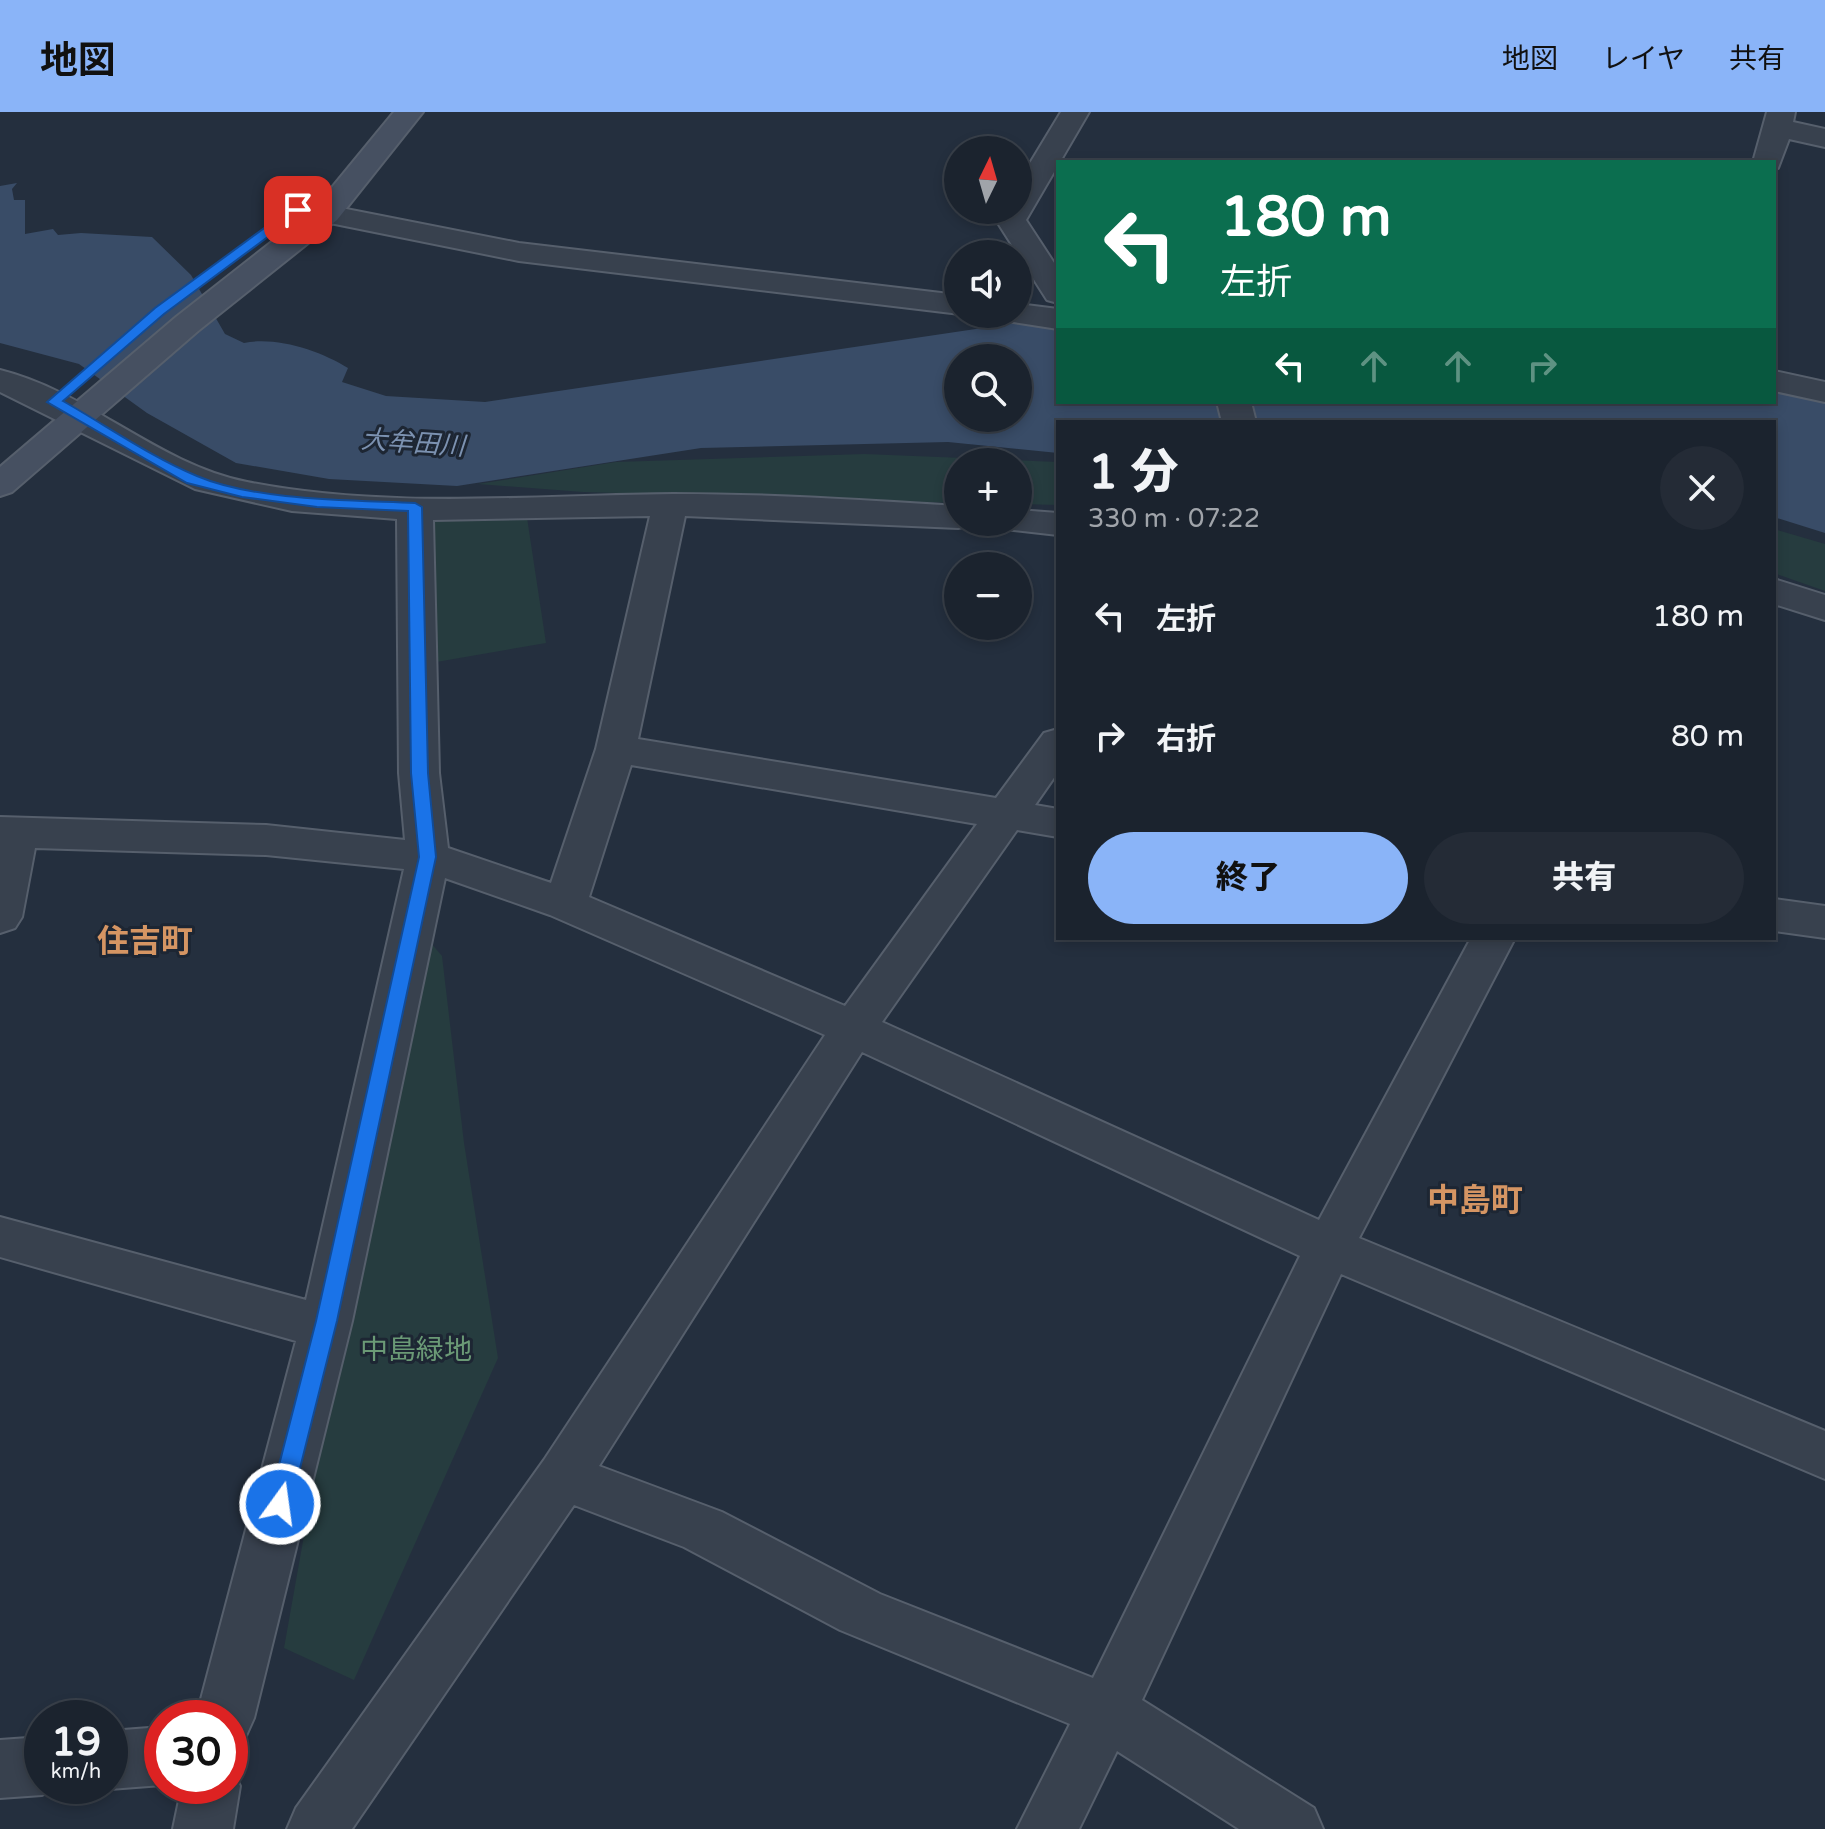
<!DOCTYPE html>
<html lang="ja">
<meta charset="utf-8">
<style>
:root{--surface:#1b232e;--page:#242b36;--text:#f1f3f6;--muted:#a0a4aa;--line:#39404a;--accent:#8ab4f8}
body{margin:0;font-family:"Varela Round","Noto Sans JP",sans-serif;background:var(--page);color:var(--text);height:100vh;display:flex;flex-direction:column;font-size:30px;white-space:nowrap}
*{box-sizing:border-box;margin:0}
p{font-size:26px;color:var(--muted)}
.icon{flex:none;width:44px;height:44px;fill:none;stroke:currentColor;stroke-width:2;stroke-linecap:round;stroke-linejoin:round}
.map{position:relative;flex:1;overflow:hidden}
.sheet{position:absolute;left:1056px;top:308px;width:720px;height:520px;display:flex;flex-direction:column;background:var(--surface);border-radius:0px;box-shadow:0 4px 12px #0003,0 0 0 2px var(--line)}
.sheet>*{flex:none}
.hud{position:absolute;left:1056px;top:48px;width:720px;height:244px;border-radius:0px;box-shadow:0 4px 12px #0003,0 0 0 2px var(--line);background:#0b6e4f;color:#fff;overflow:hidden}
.needle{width:52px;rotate:5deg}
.fabs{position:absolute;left:944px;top:24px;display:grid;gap:16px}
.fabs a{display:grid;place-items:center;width:88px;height:88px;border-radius:50%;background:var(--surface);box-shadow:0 4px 12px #0003,0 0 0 2px var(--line);font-size:40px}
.speed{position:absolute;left:24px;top:1588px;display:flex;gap:16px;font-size:40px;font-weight:700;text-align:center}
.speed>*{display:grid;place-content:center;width:104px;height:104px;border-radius:50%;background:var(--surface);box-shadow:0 4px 12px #0003,0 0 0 2px var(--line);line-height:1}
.speed small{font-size:20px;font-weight:400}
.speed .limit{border:12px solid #d22;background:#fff;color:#111}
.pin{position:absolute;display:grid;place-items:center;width:68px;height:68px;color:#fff;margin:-34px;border-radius:16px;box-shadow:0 4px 12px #0006}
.me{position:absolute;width:88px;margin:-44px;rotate:14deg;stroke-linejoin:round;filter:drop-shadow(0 0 6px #0008)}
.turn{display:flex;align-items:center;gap:28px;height:168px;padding:0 32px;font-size:36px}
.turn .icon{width:104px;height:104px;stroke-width:2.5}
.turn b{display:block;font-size:56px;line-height:68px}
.lanes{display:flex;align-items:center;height:76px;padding:0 32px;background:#0003;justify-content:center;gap:40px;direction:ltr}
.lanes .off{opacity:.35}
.round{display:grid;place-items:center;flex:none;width:84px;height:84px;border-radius:42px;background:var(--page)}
.head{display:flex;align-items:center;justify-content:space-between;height:136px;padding:0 32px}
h1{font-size:48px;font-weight:800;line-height:60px}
.primary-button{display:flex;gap:16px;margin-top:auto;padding:16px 32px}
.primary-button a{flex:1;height:92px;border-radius:48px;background:var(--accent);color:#111;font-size:32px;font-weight:800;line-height:92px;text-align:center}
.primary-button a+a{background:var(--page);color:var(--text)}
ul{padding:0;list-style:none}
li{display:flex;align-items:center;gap:24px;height:120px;padding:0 32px}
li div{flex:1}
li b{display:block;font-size:30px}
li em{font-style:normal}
header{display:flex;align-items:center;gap:48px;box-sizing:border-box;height:112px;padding:0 40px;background:var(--accent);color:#111}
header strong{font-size:38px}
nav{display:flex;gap:44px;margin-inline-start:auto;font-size:28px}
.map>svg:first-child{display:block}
.green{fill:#263c3f}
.water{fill:#394c67;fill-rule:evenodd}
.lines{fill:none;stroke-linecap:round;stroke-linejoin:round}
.street-casing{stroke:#565f6c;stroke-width:4}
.secondary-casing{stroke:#565f6c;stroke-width:4}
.street{fill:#38414e;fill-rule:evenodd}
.secondary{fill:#465061;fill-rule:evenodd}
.route{fill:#1a73e8;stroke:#114b97;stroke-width:2}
.labels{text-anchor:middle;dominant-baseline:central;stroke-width:6;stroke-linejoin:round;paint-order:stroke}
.far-water-label{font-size:26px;font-style:italic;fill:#7c92b1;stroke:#1d2633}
.park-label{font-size:28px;fill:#6b9a76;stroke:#1d2633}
.quarter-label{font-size:32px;font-weight:bold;fill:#d59563;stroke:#1d2633}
</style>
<header>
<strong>地図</strong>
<nav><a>地図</a><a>レイヤ</a><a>共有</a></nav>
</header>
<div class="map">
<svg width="1825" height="1717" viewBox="0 0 1825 1717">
<rect width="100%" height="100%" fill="#242f3e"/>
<g class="green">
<path d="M 865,342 L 1058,350 L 1058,393 L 1018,392 L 1018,350 L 958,350 L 958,391 L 583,380 L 478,372 L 616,350 Z"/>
<path d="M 415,395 L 526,399 L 546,531 L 419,553 Z"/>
<path d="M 1774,417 L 1825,432 L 1825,479 L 1774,461 Z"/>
<path d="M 413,810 L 442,844 L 464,1031 L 498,1246 L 354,1568 L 284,1536 Z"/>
</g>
<path class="water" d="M 17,71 L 12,77 L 14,88 L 25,88 L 25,122 L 53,117 L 58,123 L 81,121 L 152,125 L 191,163 L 225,222 L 244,231 C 276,224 321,239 348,256 L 342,270 L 386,284 L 485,290 L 1016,211 L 1024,204 L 1058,208 L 1058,290 L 1774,290 L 1774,273 L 1825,283 L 1825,421 L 1774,405 L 1774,310 L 1058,310 L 1058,341 L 948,330 L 701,336 L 457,374 L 329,367 L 236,351 L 147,301 L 79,252 L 0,231 L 0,74 ZM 958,246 L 1018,246 L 1018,306 L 958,306 Z"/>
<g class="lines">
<defs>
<g id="street">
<path d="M 1061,0 L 1089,0 L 1026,108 L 1058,157 L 1058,191 L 1047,188 L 996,108 L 1002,98 L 1018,98 L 1018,71 Z"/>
<path d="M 1767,0 L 1795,0 L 1793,10 L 1825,17 L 1825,35 L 1789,27 L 1778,56 L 1774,57 L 1774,50 L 1753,50 Z"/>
<path d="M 326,93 L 519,131 L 958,183 L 960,202 L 519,149 L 315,108 L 311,102 L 315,96 Z"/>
<path d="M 1018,192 L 1058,197 L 1058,217 L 1007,209 L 1002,202 L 1018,202 Z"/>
<path d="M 0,258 C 89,280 157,352 247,370 C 388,398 531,383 674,382 C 769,382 864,388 958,394 L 958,410 L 972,410 L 971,413 L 958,416 L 685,404 L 638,627 L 996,686 L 1044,621 L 1058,617 L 1058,660 L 1035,693 L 1058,697 L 1058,725 L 1017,718 L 882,910 L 1319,1108 L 1471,826 L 1515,826 L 1359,1126 L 1825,1319 L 1825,1367 L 1341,1162 L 1142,1588 L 1314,1696 L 1323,1717 L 1239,1717 L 1117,1639 L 1079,1717 L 1017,1717 L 1070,1612 L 840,1518 L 684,1435 L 574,1393 L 352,1717 L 287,1717 L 296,1696 L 544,1348 L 825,923 L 550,803 L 445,766 L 352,1209 L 254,1606 L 245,1626 L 230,1632 L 230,1606 L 196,1606 L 296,1229 L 0,1145 L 0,1105 L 306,1188 L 404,757 L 266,743 L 35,736 L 22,805 L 15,816 L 0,821 L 0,705 L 266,713 L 405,728 L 399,661 L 397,407 L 292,399 L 195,377 L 0,280 ZM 650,404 L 596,637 L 551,771 L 448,736 L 439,661 L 433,408 ZM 631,653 L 977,712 L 845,894 L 589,785 ZM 862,940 L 1300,1144 L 1093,1566 L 880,1482 L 722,1400 L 599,1354 Z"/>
<path d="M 1774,259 L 1825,270 L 1825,290 L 1774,279 Z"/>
<path d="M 1217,290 L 1251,290 L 1256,310 L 1222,310 Z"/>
<path d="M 1018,398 L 1058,401 L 1058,423 L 1005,417 L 1001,410 L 1018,410 Z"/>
<path d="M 1774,467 L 1825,483 L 1825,508 L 1774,492 Z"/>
<path d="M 1774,787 L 1825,794 L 1825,826 L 1774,819 Z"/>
<path d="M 162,1615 L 162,1673 L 110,1677 L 103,1674 L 110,1674 L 110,1619 Z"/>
<path d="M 42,1625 L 42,1674 L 63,1674 L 42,1683 L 0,1686 L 0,1628 Z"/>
<path d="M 230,1653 L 240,1674 L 233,1717 L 173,1717 L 182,1674 L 230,1674 Z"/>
</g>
<path id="secondary" d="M 394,0 L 423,0 L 337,108 L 198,219 L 12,380 L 0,384 L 0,355 L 176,205 L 315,96 Z"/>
</defs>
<use href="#street" class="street-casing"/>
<use href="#secondary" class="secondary-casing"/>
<use href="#street" class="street"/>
<use href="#secondary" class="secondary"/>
</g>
<path class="route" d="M 293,95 L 304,98 L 164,202 L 63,289 C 107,314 151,345 197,364 C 256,389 351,388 415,391 L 422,395 L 428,661 L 436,745 L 337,1209 L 291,1392 L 288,1399 L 280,1402 L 272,1399 L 269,1392 L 316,1209 L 419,745 L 411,661 L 408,399 L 317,395 L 242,385 L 187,371 L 47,290 L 155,196 Z"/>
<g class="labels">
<g class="far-water-label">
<text transform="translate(413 331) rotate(4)">大牟田川</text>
</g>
<g class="park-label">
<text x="416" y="1238">中島緑地</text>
</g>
<g class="quarter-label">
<text x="145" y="830">住吉町</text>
<text x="1475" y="1089">中島町</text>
</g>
</g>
</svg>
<div class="fabs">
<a><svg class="needle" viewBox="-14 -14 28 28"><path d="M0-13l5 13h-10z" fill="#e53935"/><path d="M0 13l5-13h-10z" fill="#a0a4aa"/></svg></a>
<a><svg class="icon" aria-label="sound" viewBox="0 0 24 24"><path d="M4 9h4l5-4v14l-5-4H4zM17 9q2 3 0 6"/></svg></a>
<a><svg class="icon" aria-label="search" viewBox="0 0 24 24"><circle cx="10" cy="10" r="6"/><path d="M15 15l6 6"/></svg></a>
<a>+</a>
<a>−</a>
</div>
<div class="speed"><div>19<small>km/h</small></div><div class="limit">30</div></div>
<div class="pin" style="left:298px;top:98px;background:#d93025"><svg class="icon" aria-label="arrive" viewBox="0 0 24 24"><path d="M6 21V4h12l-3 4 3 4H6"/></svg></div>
<svg class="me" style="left:280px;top:1392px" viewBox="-20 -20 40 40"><circle r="17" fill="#1a73e8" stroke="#fff" stroke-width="3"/><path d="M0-11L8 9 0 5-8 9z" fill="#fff"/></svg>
<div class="hud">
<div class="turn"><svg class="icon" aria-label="left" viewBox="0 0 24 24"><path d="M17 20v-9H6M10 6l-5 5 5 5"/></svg><div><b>180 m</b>左折</div></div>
<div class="lanes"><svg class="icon" aria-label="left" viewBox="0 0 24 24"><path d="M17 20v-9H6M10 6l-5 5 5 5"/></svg><svg class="icon off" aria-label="ahead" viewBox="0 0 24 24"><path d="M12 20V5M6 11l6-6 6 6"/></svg><svg class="icon off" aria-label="ahead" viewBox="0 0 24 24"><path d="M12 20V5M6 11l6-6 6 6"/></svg><svg class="icon off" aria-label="right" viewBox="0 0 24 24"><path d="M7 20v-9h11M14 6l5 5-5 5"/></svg></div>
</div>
<section class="sheet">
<div class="head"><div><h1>1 分</h1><p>330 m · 07:22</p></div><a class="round"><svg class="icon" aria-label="close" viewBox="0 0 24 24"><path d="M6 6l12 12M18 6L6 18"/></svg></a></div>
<ul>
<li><svg class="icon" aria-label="left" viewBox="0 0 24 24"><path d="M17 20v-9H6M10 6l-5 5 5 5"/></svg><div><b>左折</b></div><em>180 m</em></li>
<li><svg class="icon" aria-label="right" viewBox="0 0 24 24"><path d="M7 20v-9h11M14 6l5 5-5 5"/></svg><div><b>右折</b></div><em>80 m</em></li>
</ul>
<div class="primary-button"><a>終了</a><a>共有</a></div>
</section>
</div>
